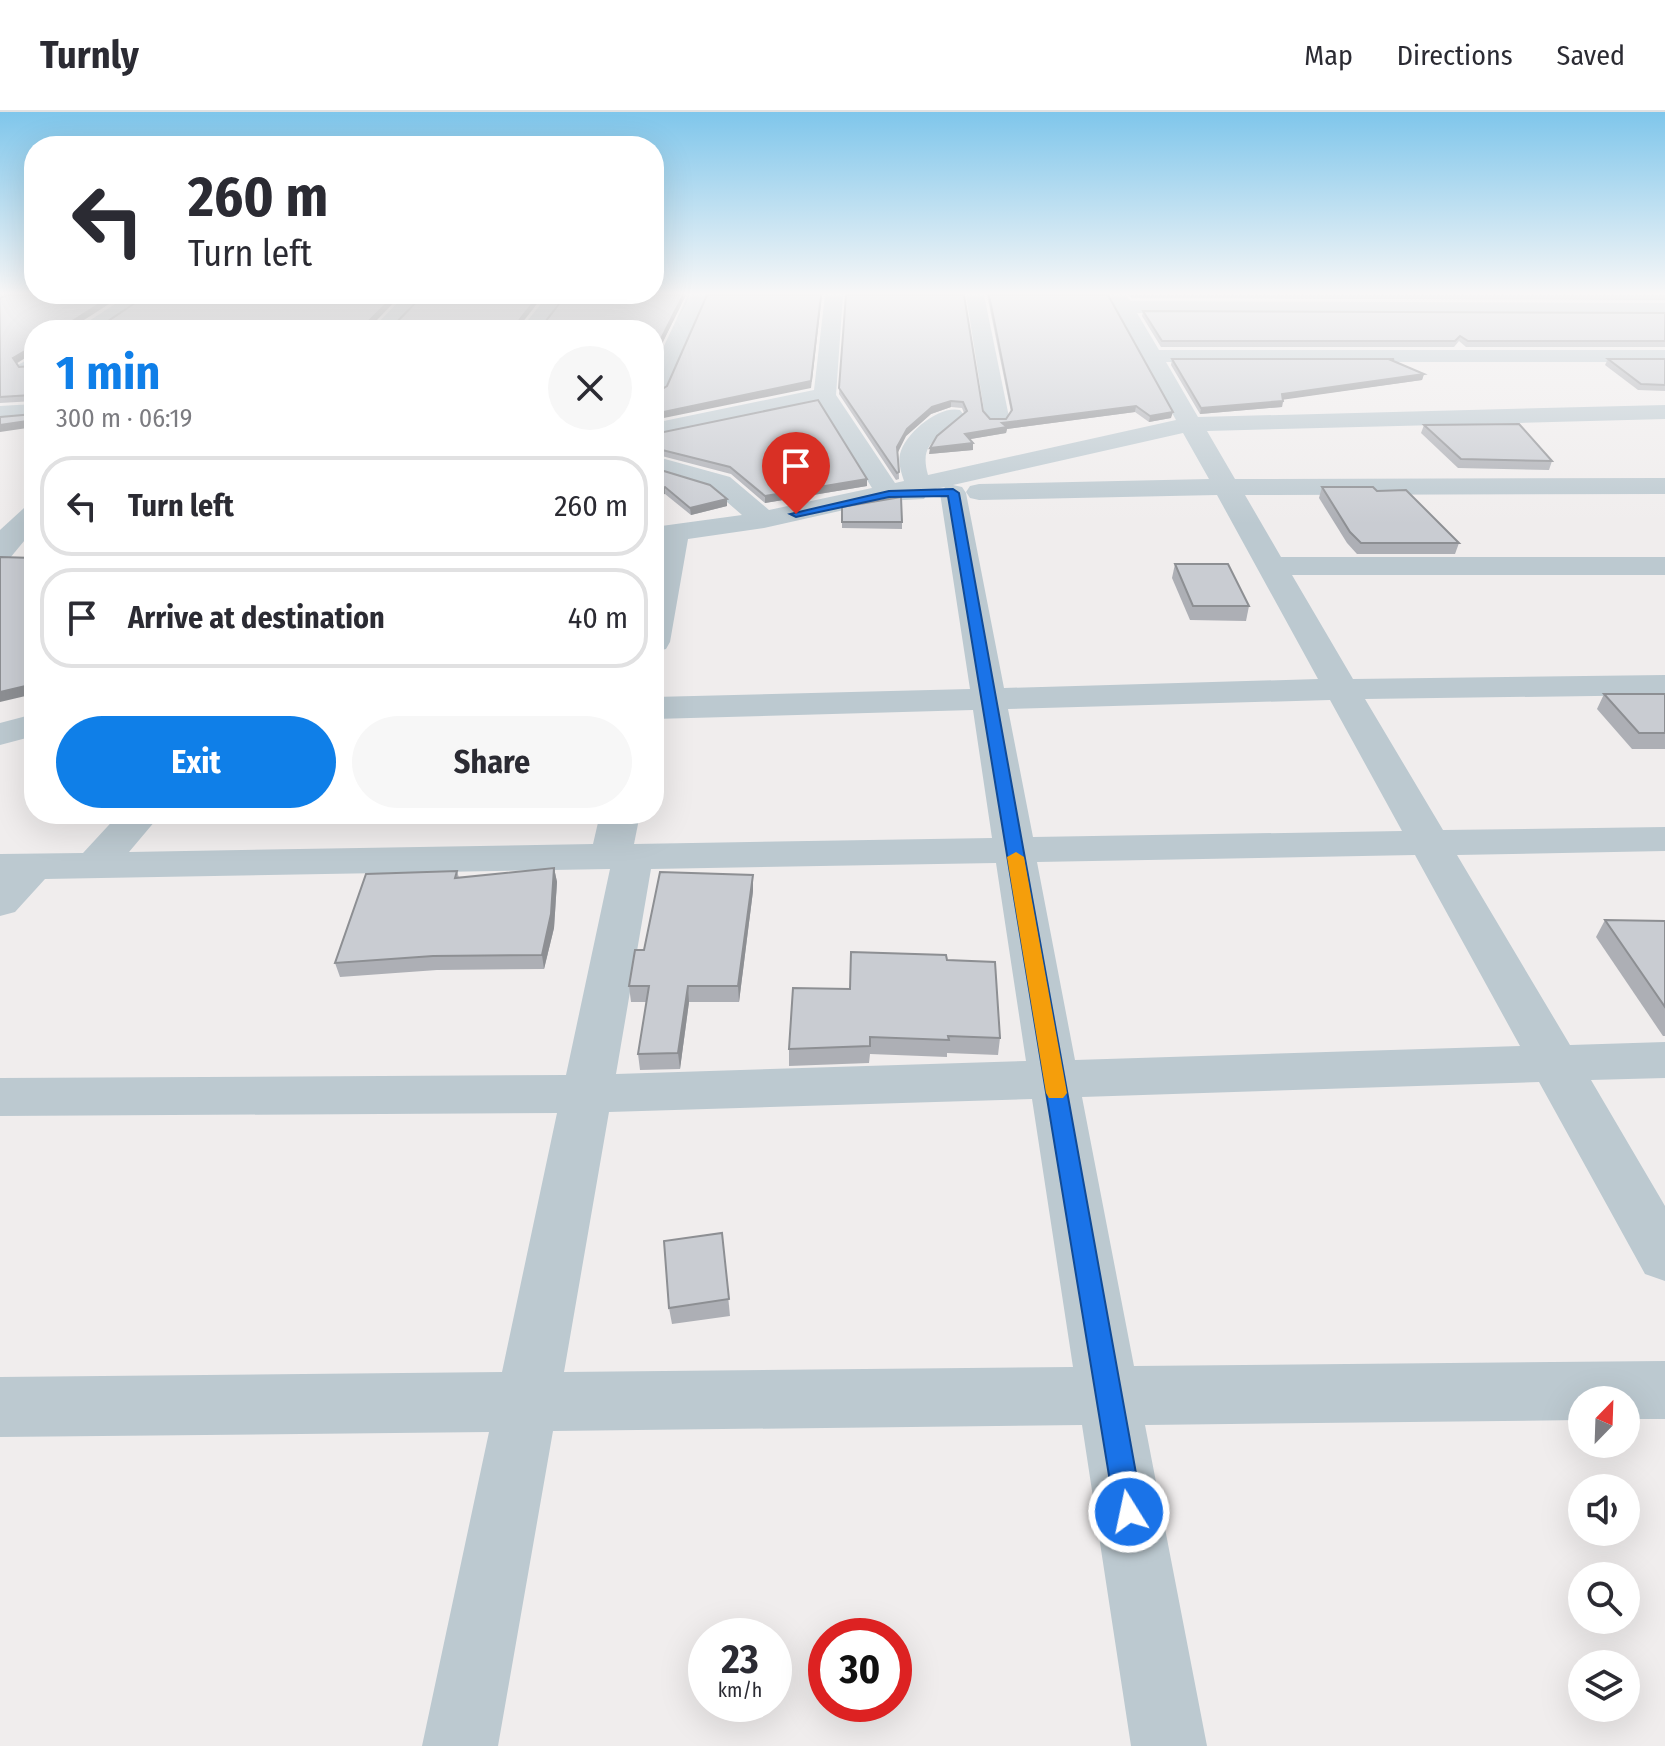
<!DOCTYPE html>
<meta charset="utf-8">
<style>
:root{--surface:#fff;--page:#f7f7f7;--text:#2b2b33;--muted:#7c7c81;--line:#e1e1e2;--accent:#0f7fe8}
body{margin:0;font-family:"Fira Sans Condensed",sans-serif;background:var(--page);color:var(--text);height:100vh;display:flex;flex-direction:column;font-size:30px;white-space:nowrap}
*{box-sizing:border-box;margin:0}
p{font-size:26px;color:var(--muted)}
.icon{flex:none;width:44px;height:44px;fill:none;stroke:currentColor;stroke-width:2;stroke-linecap:round;stroke-linejoin:round}
.map{position:relative;flex:1;overflow:hidden}
.sheet{position:absolute;left:24px;top:208px;width:640px;height:504px;display:flex;flex-direction:column;background:var(--surface);border-radius:32px;box-shadow:0 8px 32px #0002}
.sheet>*{flex:none}
.banner{position:absolute;left:24px;top:24px;width:640px;height:168px;border-radius:32px;box-shadow:0 8px 32px #0002;background:#fff;color:var(--text);overflow:hidden}
.needle{width:52px;rotate:23deg}
.tools{position:absolute;left:1568px;top:1274px;display:grid;gap:16px}
.tools a{display:grid;place-items:center;width:72px;height:72px;border-radius:50%;background:var(--surface);box-shadow:0 8px 32px #0002;font-size:40px}
.speed{position:absolute;left:688px;top:1506px;display:flex;gap:16px;font-size:40px;font-weight:700;text-align:center}
.speed>*{display:grid;place-content:center;width:104px;height:104px;border-radius:50%;background:var(--surface);box-shadow:0 8px 32px #0002;line-height:1}
.speed small{font-size:20px;font-weight:400}
.speed .limit{border:12px solid #d22;background:#fff;color:#111}
.pin{position:absolute;display:grid;place-items:center;width:68px;height:68px;color:#fff;margin:-82px -34px;border-radius:50% 50% 50% 0;rotate:-45deg;box-shadow:0 0 8px #0007}
.pin .icon{rotate:45deg}
.me{position:absolute;width:88px;margin:-44px;rotate:350deg;stroke-linejoin:round;filter:drop-shadow(0 0 6px #0008)}
.turn{display:flex;align-items:center;gap:28px;height:168px;padding:0 32px;font-size:36px}
.turn .icon{width:104px;height:104px;stroke-width:2.5}
.turn b{display:block;font-size:56px;line-height:68px}
.round{display:grid;place-items:center;flex:none;width:84px;height:84px;border-radius:42px;background:var(--page)}
.overview{display:flex;align-items:center;justify-content:space-between;height:136px;padding:0 32px}
h1{font-size:48px;font-weight:700;line-height:60px;color:var(--accent)}
.cta{display:flex;gap:16px;margin-top:auto;padding:16px 32px}
.cta a{flex:1;height:92px;border-radius:48px;background:var(--accent);color:#fff;font-size:32px;font-weight:700;line-height:92px;text-align:center}
.cta a+a{background:var(--page);color:var(--text)}
ul{padding:0;list-style:none}
li{display:flex;align-items:center;gap:24px;height:100px;margin:0 16px 12px;padding:0 16px;border:4px solid var(--line);border-radius:32px}
li div{flex:1}
li b{display:block;font-size:30px}
li em{font-style:normal}
header{display:flex;align-items:center;gap:48px;box-sizing:border-box;height:112px;padding:0 40px;background:var(--surface);border-bottom:2px solid var(--line)}
header strong{font-size:38px}
nav{display:flex;gap:44px;margin-inline-start:auto;font-size:28px}
.map>svg:first-child{display:block}
.lines{fill:none;stroke-linecap:round;stroke-linejoin:round}
.minor{fill:#bcc9d0;fill-rule:evenodd}
.wall{fill:#adafb5;fill-rule:evenodd}
.shaded-wall{fill:#8d8f93}
.building{fill:#c9ccd2;stroke:#8d8f93;stroke-width:2}
.route{fill:#1a73e8;stroke:#114b97;stroke-width:2}
.slow{fill:#f59e0b}
</style>
<header>
<strong>Turnly</strong>
<nav><a>Map</a><a>Directions</a><a>Saved</a></nav>
</header>
<div class="map">
<svg width="1665" height="1634" viewBox="0 0 1665 1634">
<rect width="100%" height="100%" fill="#f0eded"/>
<g class="lines">
<g class="minor">
<path d="M 0,183 L 14,183 L 0,191 Z"/>
<path d="M 129,183 L 151,183 L 99,218 L 75,218 Z"/>
<path d="M 405,183 L 425,183 L 392,218 L 371,218 Z"/>
<path d="M 548,183 L 567,183 L 540,218 L 520,218 Z"/>
<path d="M 688,183 L 706,183 L 665,279 L 654,286 L 654,255 Z"/>
<path d="M 825,183 L 843,183 L 836,283 L 895,371 L 904,369 C 901,360 898,351 900,342 C 905,321 939,293 960,298 L 964,303 C 946,328 917,324 928,363 L 1176,308 L 1108,183 L 1126,183 L 1130,189 L 1665,191 L 1665,203 L 1137,201 L 1159,238 L 1665,238 L 1665,250 L 1166,250 L 1198,305 L 1665,293 L 1665,307 L 1207,319 L 1235,367 L 1665,366 L 1665,382 L 1245,383 L 1281,445 L 1665,445 L 1665,463 L 1292,463 L 1353,567 L 1665,563 L 1665,583 L 1365,587 L 1443,718 L 1665,715 L 1665,739 L 1457,743 L 1570,933 L 1665,930 L 1665,966 L 1591,968 L 1665,1094 L 1665,1169 L 1645,1162 L 1539,970 L 1082,985 L 1134,1254 L 1665,1249 L 1665,1307 L 1626,1307 L 1626,1288 L 1582,1288 L 1582,1308 L 1145,1313 L 1207,1634 L 1131,1634 L 1082,1313 L 553,1319 L 498,1634 L 422,1634 L 489,1320 L 0,1325 L 0,1265 L 502,1260 L 557,1001 L 0,1004 L 0,966 L 566,963 L 610,757 L 45,767 L 15,800 L 0,804 L 0,742 L 83,741 L 119,702 L 161,702 L 129,740 L 593,732 L 600,702 L 640,702 L 634,732 L 992,726 L 973,598 L 654,607 L 654,585 L 970,577 L 940,381 L 945,375 L 930,378 L 924,387 L 884,389 L 764,416 L 688,427 L 670,530 L 666,537 L 654,540 L 654,453 L 659,431 L 654,431 L 654,415 L 742,403 L 712,377 L 654,360 L 654,344 L 730,365 L 769,398 L 872,376 L 819,291 L 654,325 L 654,311 L 814,278 ZM 1183,321 L 1209,367 L 979,372 L 970,374 L 966,380 L 970,386 L 979,388 L 1217,383 L 1318,567 L 1004,576 L 966,381 L 962,375 L 953,373 ZM 1330,588 L 1402,719 L 1033,725 L 1008,597 ZM 1415,743 L 1520,934 L 1075,948 L 1037,750 ZM 996,751 L 1026,949 L 616,962 L 651,757 ZM 1032,987 L 1073,1255 L 564,1260 L 609,1000 Z"/>
<path d="M 966,183 L 984,183 L 1009,305 L 1005,310 L 989,310 L 985,305 Z"/>
<path d="M 34,244 L 34,258 L 21,258 L 18,253 Z"/>
<path d="M 34,292 L 34,306 L 0,308 L 0,294 Z"/>
<path d="M 34,394 L 34,417 L 10,446 L 0,449 L 0,418 L 24,396 Z"/>
<path d="M 34,602 L 34,624 L 0,633 L 0,611 Z"/>
</g>
</g>
<g class="wall">
<path d="M 147,183 L 401,183 L 370,215 L 519,215 L 542,214 L 686,183 L 654,248 L 654,218 L 34,218 L 34,289 L 0,291 L 0,186 L 75,214 L 99,215 ZM 33,241 L 34,242 L 34,254 L 19,255 L 16,252 Z"/>
<path d="M 846,183 L 983,299 L 990,307 L 1006,307 L 1011,300 L 987,183 L 1108,183 L 1171,306 L 1149,310 L 1135,300 L 1007,317 L 1006,321 L 970,327 L 973,338 L 929,342 L 964,301 L 962,296 L 951,295 L 931,302 L 906,324 L 898,340 L 899,367 L 896,368 L 839,282 Z"/>
<path d="M 1129,183 L 1665,183 L 1665,188 L 1132,186 Z"/>
<path d="M 1143,199 L 1665,201 L 1665,235 L 1466,235 L 1459,229 L 1454,235 L 1161,235 L 1142,204 Z"/>
<path d="M 1172,247 L 1394,249 L 1424,262 L 1422,268 L 1283,287 L 1282,295 L 1200,302 L 1171,253 Z"/>
<path d="M 1608,247 L 1665,247 L 1665,279 L 1638,278 L 1605,253 Z"/>
<path d="M 1424,313 L 1552,349 L 1549,358 L 1458,356 L 1421,321 Z"/>
<path d="M 654,322 L 867,367 L 867,374 L 765,391 L 731,362 L 654,342 Z"/>
<path d="M 654,356 L 727,394 L 691,403 L 665,382 Z"/>
<path d="M 1322,375 L 1377,379 L 1459,431 L 1455,442 L 1357,442 L 1347,431 L 1319,386 Z"/>
<path d="M 842,395 L 902,410 L 902,417 L 842,416 Z"/>
<path d="M 1175,452 L 1249,494 L 1246,509 L 1190,508 L 1172,466 Z"/>
<path d="M 1604,582 L 1665,582 L 1665,637 L 1632,637 L 1597,597 Z"/>
<path d="M 554,756 L 557,770 L 554,816 L 544,857 L 437,858 L 340,865 L 335,851 L 457,759 L 459,766 Z"/>
<path d="M 753,779 L 739,890 L 689,890 L 680,957 L 640,958 L 638,942 L 647,890 L 631,890 L 629,874 L 644,838 Z"/>
<path d="M 1605,808 L 1665,809 L 1665,924 L 1663,924 L 1596,825 Z"/>
<path d="M 947,848 L 1000,926 L 998,943 L 947,941 L 947,945 L 870,942 L 869,951 L 789,954 L 789,937 L 850,877 Z"/>
<path d="M 722,1121 L 730,1204 L 672,1212 L 669,1196 Z"/>
</g>
<g class="shaded-wall">
<path d="M 113,183 L 123,183 L 73,215 L 71,214 L 71,210 Z"/>
<path d="M 395,183 L 401,183 L 369,216 L 368,210 Z"/>
<path d="M 539,183 L 544,183 L 518,216 L 517,211 Z"/>
<path d="M 683,183 L 686,183 L 654,248 L 654,241 Z"/>
<path d="M 822,183 L 811,276 L 654,308 L 654,302 Z"/>
<path d="M 30,236 L 33,241 L 15,252 L 13,246 Z"/>
<path d="M 1424,262 L 1422,268 L 1281,288 L 1282,282 Z"/>
<path d="M 951,289 L 951,295 L 931,302 L 906,324 L 897,342 L 897,335 L 907,317 L 932,295 Z"/>
<path d="M 1283,289 L 1282,295 L 1200,302 L 1201,296 Z"/>
<path d="M 1136,294 L 1135,300 L 1007,317 L 1006,321 L 965,328 L 965,322 L 1002,311 Z"/>
<path d="M 1173,300 L 1171,306 L 1149,310 L 1150,304 Z"/>
<path d="M 34,308 L 34,315 L 0,320 L 0,313 Z"/>
<path d="M 973,331 L 973,338 L 929,342 L 930,336 Z"/>
<path d="M 867,367 L 867,374 L 765,391 L 765,384 Z"/>
<path d="M 665,375 L 665,382 L 654,385 L 654,378 Z"/>
<path d="M 727,387 L 727,394 L 691,403 L 690,396 Z"/>
<path d="M 34,572 L 34,582 L 0,590 L 0,580 Z"/>
<path d="M 554,756 L 557,770 L 554,816 L 544,857 L 542,843 Z"/>
<path d="M 753,763 L 753,779 L 739,890 L 738,874 Z"/>
<path d="M 688,874 L 689,890 L 680,957 L 678,941 Z"/>
</g>
<g class="building">
<path d="M 7,183 L 113,183 L 71,210 L 71,214 L 99,215 L 147,183 L 395,183 L 368,210 L 368,215 L 393,214 L 423,183 L 539,183 L 517,211 L 517,215 L 542,214 L 566,183 L 683,183 L 654,241 L 654,218 L 34,218 L 34,236 L 30,236 L 13,246 L 19,255 L 34,254 L 34,239 L 34,285 L 31,283 L 0,285 L 0,186 Z"/>
<path d="M 707,183 L 821,183 L 811,269 L 654,302 L 654,282 L 667,274 Z"/>
<path d="M 846,183 L 964,183 L 983,299 L 990,307 L 1006,307 L 1012,298 L 989,183 L 1108,183 L 1173,300 L 1150,304 L 1136,294 L 1002,311 L 1007,315 L 965,322 L 973,331 L 930,336 L 937,324 L 967,299 L 963,290 L 951,289 L 932,295 L 907,317 L 897,335 L 899,360 L 897,361 L 839,276 Z"/>
<path d="M 1143,199 L 1665,201 L 1665,229 L 1468,229 L 1460,224 L 1455,229 L 1162,229 Z"/>
<path d="M 1172,247 L 1394,247 L 1391,248 L 1424,262 L 1282,282 L 1283,289 L 1201,296 Z"/>
<path d="M 1608,247 L 1665,247 L 1665,273 L 1641,272 Z"/>
<path d="M 818,288 L 867,367 L 765,384 L 730,355 L 654,336 L 654,322 Z"/>
<path d="M 34,295 L 34,308 L 0,313 L 0,305 L 34,302 Z"/>
<path d="M 1519,312 L 1552,349 L 1461,347 L 1424,313 Z"/>
<path d="M 654,356 L 710,373 L 727,387 L 690,396 L 665,375 L 654,378 Z"/>
<path d="M 1322,375 L 1373,375 L 1377,379 L 1406,378 L 1459,431 L 1361,431 L 1350,420 Z"/>
<path d="M 901,385 L 902,410 L 842,410 L 842,395 Z"/>
<path d="M 0,445 L 34,446 L 34,572 L 0,580 Z"/>
<path d="M 1175,452 L 1228,452 L 1249,494 L 1193,494 Z"/>
<path d="M 1604,582 L 1665,582 L 1665,621 L 1639,621 Z"/>
<path d="M 554,756 L 551,802 L 542,843 L 433,844 L 335,851 L 366,762 L 457,759 L 455,766 Z"/>
<path d="M 660,760 L 753,763 L 738,874 L 688,874 L 678,941 L 638,942 L 649,874 L 629,874 L 635,838 L 644,838 Z"/>
<path d="M 1605,808 L 1665,809 L 1665,895 Z"/>
<path d="M 851,840 L 946,843 L 947,848 L 995,850 L 1000,926 L 948,924 L 949,928 L 870,925 L 870,934 L 789,937 L 793,876 L 850,877 Z"/>
<path d="M 722,1121 L 729,1187 L 669,1196 L 664,1129 Z"/>
</g>
<linearGradient id="sky" x2="0" y2="1"><stop stop-color="#7fc6eb"/><stop offset="0.44" stop-color="#f8f7f7"/><stop offset="1" stop-color="#f8f7f7" stop-opacity="0"/></linearGradient>
<rect width="1665" height="412" fill="url(#sky)"/>
<path class="route" d="M 953,377 L 959,381 L 1143,1400 L 1138,1410 L 1129,1414 L 1119,1410 L 1115,1400 L 948,384 L 889,385 L 796,405 L 790,402 L 889,379 Z"/>
<path class="slow" d="M 1016,740 L 1024,745 L 1067,981 L 1063,986 L 1049,986 L 1046,981 L 1007,745 Z"/>
</svg>
<div class="tools">
<a><svg class="needle" viewBox="-14 -14 28 28"><path d="M0-13l5 13h-10z" fill="#e53935"/><path d="M0 13l5-13h-10z" fill="#7c7c81"/></svg></a>
<a><svg class="icon" aria-label="sound" viewBox="0 0 24 24"><path d="M4 9h4l5-4v14l-5-4H4zM17 9q2 3 0 6"/></svg></a>
<a><svg class="icon" aria-label="search" viewBox="0 0 24 24"><circle cx="10" cy="10" r="6"/><path d="M15 15l6 6"/></svg></a>
<a><svg class="icon" aria-label="layers" viewBox="0 0 24 24"><path d="M12 4l9 5-9 5-9-5zM3 14l9 5 9-5"/></svg></a>
</div>
<div class="speed"><div>23<small>km/h</small></div><div class="limit">30</div></div>
<div class="pin" style="left:796px;top:402px;background:#d93025"><svg class="icon" aria-label="arrive" viewBox="0 0 24 24"><path d="M6 21V4h12l-3 4 3 4H6"/></svg></div>
<svg class="me" style="left:1129px;top:1400px" viewBox="-20 -20 40 40"><circle r="17" fill="#1a73e8" stroke="#fff" stroke-width="3"/><path d="M0-11L8 9 0 5-8 9z" fill="#fff"/></svg>
<div class="banner">
<div class="turn"><svg class="icon" aria-label="left" viewBox="0 0 24 24"><path d="M17 20v-9H6M10 6l-5 5 5 5"/></svg><div><b>260 m</b>Turn left</div></div>
</div>
<section class="sheet">
<div class="overview"><div><h1>1 min</h1><p>300 m · 06:19</p></div><a class="round"><svg class="icon" aria-label="close" viewBox="0 0 24 24"><path d="M6 6l12 12M18 6L6 18"/></svg></a></div>
<ul>
<li><svg class="icon" aria-label="left" viewBox="0 0 24 24"><path d="M17 20v-9H6M10 6l-5 5 5 5"/></svg><div><b>Turn left</b></div><em>260 m</em></li>
<li><svg class="icon" aria-label="arrive" viewBox="0 0 24 24"><path d="M6 21V4h12l-3 4 3 4H6"/></svg><div><b>Arrive at destination</b></div><em>40 m</em></li>
</ul>
<div class="cta"><a>Exit</a><a>Share</a></div>
</section>
</div>
